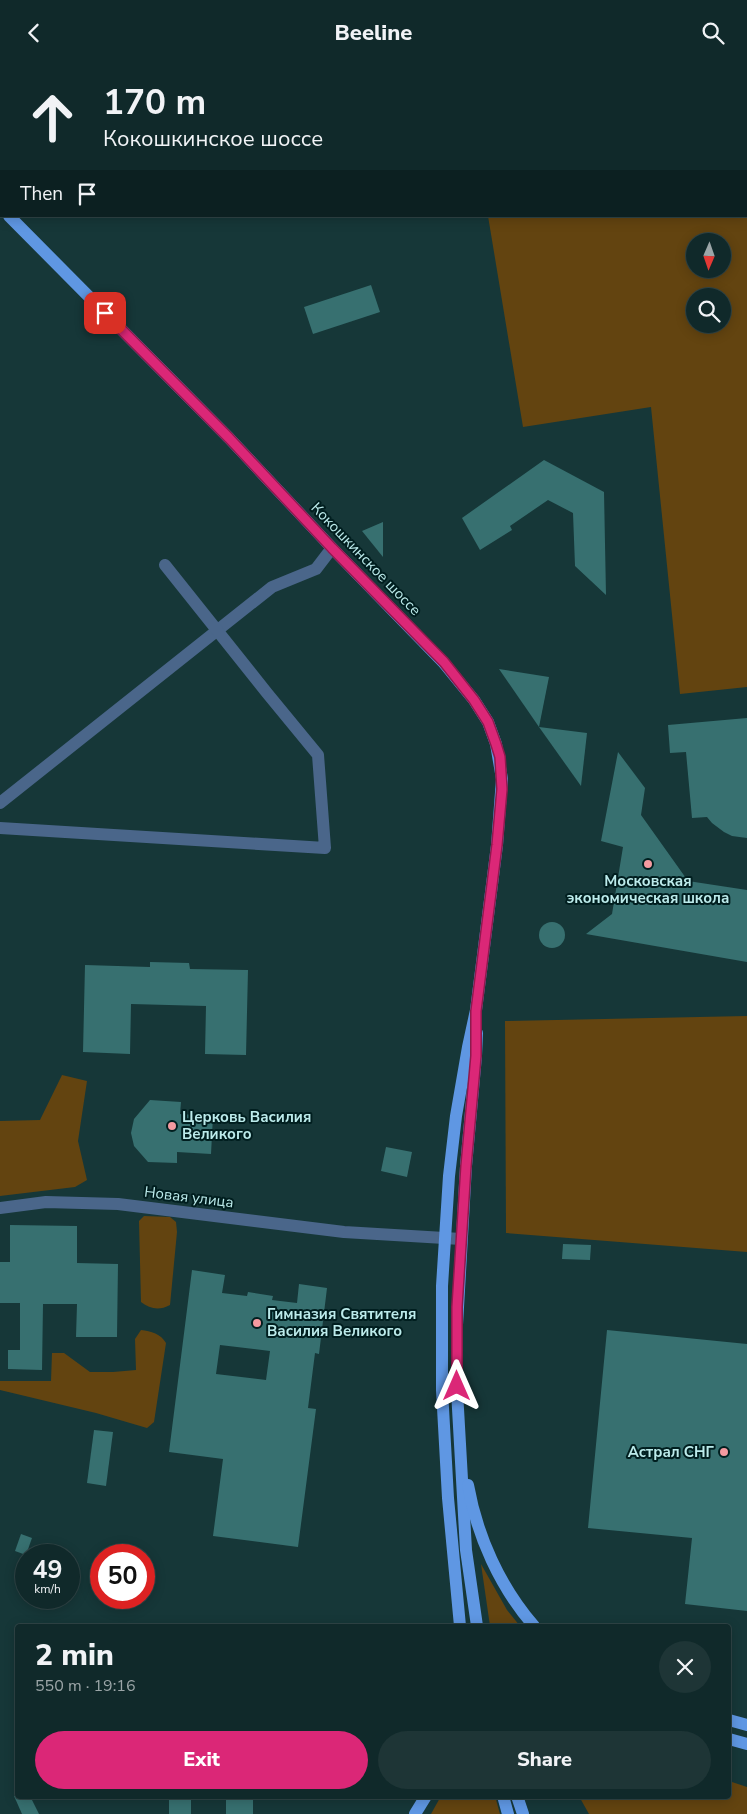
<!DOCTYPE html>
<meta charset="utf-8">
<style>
:root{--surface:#10292a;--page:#1e3536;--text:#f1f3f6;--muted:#9ca6a8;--line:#304547;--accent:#db2777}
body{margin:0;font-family:"Nunito Sans",sans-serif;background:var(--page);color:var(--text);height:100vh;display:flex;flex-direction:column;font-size:19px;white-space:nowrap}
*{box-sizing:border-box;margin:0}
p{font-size:16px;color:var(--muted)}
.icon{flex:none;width:28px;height:28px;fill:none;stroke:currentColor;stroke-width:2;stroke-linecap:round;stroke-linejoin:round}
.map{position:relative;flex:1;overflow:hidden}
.panel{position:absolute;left:15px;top:1559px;width:716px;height:175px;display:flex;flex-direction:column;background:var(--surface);border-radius:5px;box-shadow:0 2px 12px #0003,0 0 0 1px var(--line)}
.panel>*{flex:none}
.top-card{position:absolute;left:0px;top:0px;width:748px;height:152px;box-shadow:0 2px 12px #0003,0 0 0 1px var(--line);background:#10292a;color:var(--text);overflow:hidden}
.needle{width:32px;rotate:182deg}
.buttons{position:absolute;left:686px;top:168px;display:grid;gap:10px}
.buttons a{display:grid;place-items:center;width:45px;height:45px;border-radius:50%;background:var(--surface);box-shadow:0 2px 12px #0003,0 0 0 1px var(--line);font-size:25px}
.speed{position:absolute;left:15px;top:1479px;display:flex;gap:10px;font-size:25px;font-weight:700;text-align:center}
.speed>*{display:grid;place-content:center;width:65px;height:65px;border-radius:50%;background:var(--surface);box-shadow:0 2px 12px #0003,0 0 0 1px var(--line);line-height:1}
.speed small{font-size:12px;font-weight:400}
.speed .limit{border:8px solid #d22;background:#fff;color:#111}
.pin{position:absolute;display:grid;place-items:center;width:42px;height:42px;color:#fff;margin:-21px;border-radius:10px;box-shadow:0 2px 8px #0006}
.me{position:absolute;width:55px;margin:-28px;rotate:0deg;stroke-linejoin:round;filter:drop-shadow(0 0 4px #0008)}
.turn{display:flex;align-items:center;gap:18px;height:105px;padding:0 20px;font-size:22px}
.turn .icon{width:65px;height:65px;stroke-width:2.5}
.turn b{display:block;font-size:35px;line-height:42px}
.then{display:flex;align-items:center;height:48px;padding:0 20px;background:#0003;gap:10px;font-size:19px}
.round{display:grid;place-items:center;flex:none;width:52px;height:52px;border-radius:26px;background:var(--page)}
.head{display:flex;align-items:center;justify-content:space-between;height:85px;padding:0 20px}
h1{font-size:30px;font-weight:800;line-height:38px}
.action{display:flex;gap:10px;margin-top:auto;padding:10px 20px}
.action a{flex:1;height:58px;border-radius:30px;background:var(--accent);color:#fff;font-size:20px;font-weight:800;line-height:58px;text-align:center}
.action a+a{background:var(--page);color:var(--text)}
header{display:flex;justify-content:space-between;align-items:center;height:65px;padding:0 20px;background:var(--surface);font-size:22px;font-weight:800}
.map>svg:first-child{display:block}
.green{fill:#634410;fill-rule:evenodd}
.building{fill:#377070;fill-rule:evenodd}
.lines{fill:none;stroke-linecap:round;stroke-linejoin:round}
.minor{stroke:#4a668a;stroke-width:12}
.major{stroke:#5f97e3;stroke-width:12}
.route-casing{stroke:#8e194d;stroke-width:12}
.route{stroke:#db2777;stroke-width:9}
.poi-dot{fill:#f49aa0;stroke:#001e1f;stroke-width:2}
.labels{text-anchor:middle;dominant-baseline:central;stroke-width:4;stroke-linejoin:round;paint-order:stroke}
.street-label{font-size:15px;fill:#bcebeb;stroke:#001e1f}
.poi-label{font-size:15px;font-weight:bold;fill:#bcebeb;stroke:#001e1f;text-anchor:start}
</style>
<header><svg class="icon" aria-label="back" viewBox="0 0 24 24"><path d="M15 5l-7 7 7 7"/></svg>Beeline<svg class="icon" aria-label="search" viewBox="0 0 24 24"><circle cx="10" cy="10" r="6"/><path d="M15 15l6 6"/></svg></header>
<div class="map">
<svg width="747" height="1749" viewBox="0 0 747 1749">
<rect width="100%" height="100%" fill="#163738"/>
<g class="green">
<path d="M 471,0 L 747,0 L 747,622 L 680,629 L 651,342 L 523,362 L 488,151 L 746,151 L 746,1 ZM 722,176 L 722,204 L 695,204 L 695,176 ZM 722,231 L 722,259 L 695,259 L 695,231 Z"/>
<path d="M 747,951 L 747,1187 L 506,1168 L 505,956 Z"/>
<path d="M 62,1010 L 87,1016 L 78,1076 L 87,1115 L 75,1122 L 0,1131 L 0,1056 L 40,1055 Z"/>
<path d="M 144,1151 L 170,1152 L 176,1157 L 177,1167 L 170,1240 C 159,1246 150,1244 141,1237 L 139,1156 Z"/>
<path d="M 141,1265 C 151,1266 161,1269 166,1278 L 154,1357 L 147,1363 L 96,1348 L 0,1325 L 0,1316 L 51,1316 L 52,1288 L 64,1288 L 90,1307 L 113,1307 L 136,1305 L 135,1274 Z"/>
<path d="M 481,1499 L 507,1545 L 520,1561 L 490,1561 Z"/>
<path d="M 729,1716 L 747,1722 L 747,1749 L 589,1749 L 580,1733 L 582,1731 L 729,1731 Z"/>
<path d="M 441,1731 L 495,1731 L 500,1749 L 431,1749 Z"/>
</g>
<g class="building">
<path d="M 371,220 L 380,247 L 313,269 L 304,242 Z"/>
<path d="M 544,395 L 604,427 L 606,530 L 575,501 L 573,448 L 548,435 L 510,461 L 512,465 L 480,485 L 462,453 Z"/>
<path d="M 383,457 L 383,492 L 362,466 Z"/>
<path d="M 499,604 L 549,612 L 539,662 Z"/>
<path d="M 747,653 L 747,773 L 732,771 L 724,767 L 712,758 L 707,752 L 692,753 L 686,687 L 670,688 L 668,660 Z"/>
<path d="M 539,662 L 587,668 L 581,721 Z"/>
<path d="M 618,687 L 645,723 L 641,750 L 688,816 L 747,825 L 747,897 L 586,869 L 612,849 L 623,782 L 601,776 Z"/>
<circle cx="552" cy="870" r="13"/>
<path d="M 150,897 L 189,898 L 190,904 L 248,905 L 246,990 L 205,989 L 206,941 L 131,939 L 130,989 L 83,987 L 85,900 L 150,902 Z"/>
<path d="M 150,1035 L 181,1037 L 180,1049 L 213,1051 L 211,1089 L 177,1087 L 177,1098 L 148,1097 L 134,1081 L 131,1068 L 134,1054 Z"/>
<path d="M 386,1082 L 412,1087 L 407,1112 L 381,1106 Z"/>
<path d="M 10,1160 L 77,1161 L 77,1198 L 118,1199 L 117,1272 L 76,1272 L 77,1239 L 43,1239 L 42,1305 L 8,1304 L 8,1285 L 20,1285 L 20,1238 L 0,1238 L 0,1197 L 10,1197 Z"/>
<path d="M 563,1179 L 591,1180 L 590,1195 L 562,1194 Z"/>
<path d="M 192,1205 L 225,1210 L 222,1228 L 247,1231 L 248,1227 L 273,1231 L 272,1235 L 297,1238 L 299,1219 L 327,1223 L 319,1289 L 315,1288 L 308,1343 L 316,1344 L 298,1482 L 213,1471 L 223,1394 L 169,1387 ZM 220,1280 L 270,1286 L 266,1315 L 216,1309 Z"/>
<path d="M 607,1265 L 747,1279 L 747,1546 L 685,1539 L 692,1473 L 588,1463 Z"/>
<path d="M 94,1365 L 113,1367 L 106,1421 L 87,1418 Z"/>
<path d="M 21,1469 L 32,1473 L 26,1490 L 15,1486 Z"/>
<path d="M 14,1731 L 30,1731 L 39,1749 L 22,1749 Z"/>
<rect x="169" y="1731" width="22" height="18"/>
<rect x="226" y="1731" width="27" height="18"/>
</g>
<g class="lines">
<g class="minor">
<path d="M 0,738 L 272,522 L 316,504 L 332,483"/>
<path d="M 0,763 L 325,783 L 318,690 L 267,628 L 165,500"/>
<path d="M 0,1143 L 46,1137 L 118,1139 L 344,1167 L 461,1174"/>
</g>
<g class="major">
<path d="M 0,142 L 1,143"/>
<path d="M 9,151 L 229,373 L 332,483 L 443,597 L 474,635 L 488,657 L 496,679 L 502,714 L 497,780 L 476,945 L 468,982 L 456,1051 L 449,1111 L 442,1221 L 442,1325 L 448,1433 L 460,1561"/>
<path d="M 477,968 L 476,991 L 466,1101 L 457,1260 L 457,1326 L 466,1485 L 477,1561"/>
<path d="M 468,1420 C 477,1471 500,1522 534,1561"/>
<path d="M 729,1655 L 747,1660"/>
<path d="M 729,1674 L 747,1679"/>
<path d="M 503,1731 L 508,1749"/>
<path d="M 517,1731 L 523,1749"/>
<path d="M 415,1749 L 426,1731"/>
</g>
</g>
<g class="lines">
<defs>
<path id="route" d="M 105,248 L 229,373 L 332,483 L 444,597 L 474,635 L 488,657 L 496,679 L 500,692 L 502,724 L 497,780 L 476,946 L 476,991 L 466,1101 L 457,1242 L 457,1321"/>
</defs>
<use href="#route" class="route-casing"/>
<use href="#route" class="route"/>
</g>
<g class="poi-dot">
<circle cx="648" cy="799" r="5"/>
<circle cx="172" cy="1061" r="5"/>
<circle cx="257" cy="1258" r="5"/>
<circle cx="724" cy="1387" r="5"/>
</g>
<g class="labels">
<g class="street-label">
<text transform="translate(366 494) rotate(46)">Кокошкинское шоссе</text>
<text transform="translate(189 1132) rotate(7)">Новая улица</text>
</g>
<g class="poi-label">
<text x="648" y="816" text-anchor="middle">Московская<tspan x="648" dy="17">экономическая школа</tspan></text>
<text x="182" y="1052">Церковь Василия<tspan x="182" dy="17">Великого</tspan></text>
<text x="267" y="1249">Гимназия Святителя<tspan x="267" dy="17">Василия Великого</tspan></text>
<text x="714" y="1387" text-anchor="end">Астрал СНГ</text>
</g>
</g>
</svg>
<div class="buttons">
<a><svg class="needle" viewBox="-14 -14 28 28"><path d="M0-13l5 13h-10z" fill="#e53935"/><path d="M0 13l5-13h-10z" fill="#9ca6a8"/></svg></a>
<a><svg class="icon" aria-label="search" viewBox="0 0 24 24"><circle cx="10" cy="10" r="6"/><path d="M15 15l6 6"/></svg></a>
</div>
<div class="speed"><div>49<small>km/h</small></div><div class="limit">50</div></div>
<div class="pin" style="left:105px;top:248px;background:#d93025"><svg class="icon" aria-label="arrive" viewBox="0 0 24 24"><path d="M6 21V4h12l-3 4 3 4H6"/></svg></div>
<svg class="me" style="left:457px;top:1321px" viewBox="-20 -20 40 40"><path d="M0-17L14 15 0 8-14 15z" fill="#db2777" stroke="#fff" stroke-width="4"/></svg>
<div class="top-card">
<div class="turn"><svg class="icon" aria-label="ahead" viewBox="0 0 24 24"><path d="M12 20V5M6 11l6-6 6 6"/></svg><div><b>170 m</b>Кокошкинское шоссе</div></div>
<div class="then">Then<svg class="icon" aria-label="arrive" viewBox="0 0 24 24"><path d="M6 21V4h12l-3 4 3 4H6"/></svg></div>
</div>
<section class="panel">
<div class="head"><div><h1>2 min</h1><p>550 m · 19:16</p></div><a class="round"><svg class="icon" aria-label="close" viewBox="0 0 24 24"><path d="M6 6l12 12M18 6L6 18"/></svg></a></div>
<div class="action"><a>Exit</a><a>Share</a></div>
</section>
</div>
